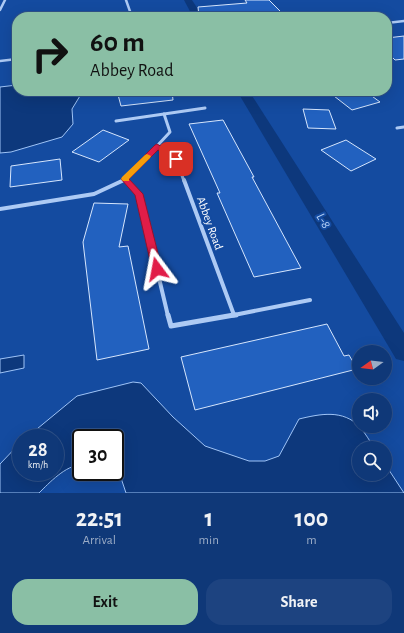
<!DOCTYPE html>
<style>
:root{--surface:#0f3878;--page:#1d4380;--text:#f1f3f6;--muted:#9bacc6;--line:#2f528a;--accent:#8abfa5}
body{margin:0;font-family:"Alegreya Sans",sans-serif;background:var(--page);color:var(--text);height:100vh;display:flex;flex-direction:column;font-size:15px;white-space:nowrap}
*{box-sizing:border-box;margin:0}
p{font-size:13px;color:var(--muted)}
.icon{flex:none;width:22px;height:22px;fill:none;stroke:currentColor;stroke-width:2;stroke-linecap:round;stroke-linejoin:round}
.map{position:relative;height:493px;overflow:hidden}
.drawer{display:flex;flex-direction:column;background:var(--surface);flex:1}
.drawer>*{flex:none}
.guide{position:absolute;left:12px;top:12px;width:380px;height:84px;border-radius:16px;box-shadow:0 4px 16px #0002,0 0 0 1px var(--line);background:#8abfa5;color:#111;overflow:hidden}
.needle{width:26px;rotate:255deg}
.fabs{position:absolute;left:352px;top:345px;display:grid;gap:8px}
.fabs a{display:grid;place-items:center;width:40px;height:40px;border-radius:50%;background:var(--surface);box-shadow:0 4px 16px #0002,0 0 0 1px var(--line);font-size:20px}
.speed{position:absolute;left:12px;top:429px;display:flex;gap:8px;font-size:20px;font-weight:700;text-align:center}
.speed>*{display:grid;place-content:center;width:52px;height:52px;border-radius:50%;background:var(--surface);box-shadow:0 4px 16px #0002,0 0 0 1px var(--line);line-height:1}
.speed small{font-size:10px;font-weight:400}
.speed .limit{border:2px solid #111;border-radius:6px;background:#fff;color:#111}
.pin{position:absolute;display:grid;place-items:center;width:34px;height:34px;color:#fff;margin:-17px;border-radius:8px;box-shadow:0 2px 6px #0006}
.me{position:absolute;width:44px;margin:-22px;rotate:347deg;stroke-linejoin:round;filter:drop-shadow(0 0 3px #0008)}
.turn{display:flex;align-items:center;gap:14px;height:84px;padding:0 12px;font-size:18px}
.turn .icon{width:52px;height:52px;stroke-width:2.5}
.turn b{display:block;font-size:28px;line-height:34px}
.eta{display:flex;justify-content:space-evenly;align-items:center;height:68px;text-align:center}
.eta b{font-size:24px;font-weight:700;line-height:28px}
.primary-button{display:flex;gap:8px;margin-top:auto;padding:8px 12px}
.primary-button a{flex:1;height:46px;border-radius:16px;background:var(--accent);color:#111;font-size:16px;font-weight:700;line-height:46px;text-align:center}
.primary-button a+a{background:var(--page);color:var(--text)}
.map>svg:first-child{display:block}
.water{fill:#0d387c;stroke:#9fc4f7}
.lines{fill:none;stroke-linecap:round;stroke-linejoin:round}
.canal{fill:#0d387c;fill-rule:evenodd}
.building{fill:#2261bf;stroke:#d6e6fd}
.street-far3{stroke:#adcaf4;stroke-width:2.5}
.street-far2{stroke:#adcaf4;stroke-width:3}
.street-far1{stroke:#adcaf4;stroke-width:4}
.street{stroke:#adcaf4;stroke-width:5}
.route{fill:#e11d48;stroke:#92132f}
.slow{fill:#f59e0b}
.labels{text-anchor:middle;dominant-baseline:central;stroke-width:4;stroke-linejoin:round;paint-order:stroke}
.street-label{font-size:12px;fill:#fff;stroke:#144ba0}
.water-label{font-size:13px;font-style:italic;fill:#bad5fa;stroke:#144ba0}
</style>
<div class="map">
<svg width="404" height="493" viewBox="0 0 404 493">
<rect width="100%" height="100%" fill="#144ba0"/>
<g class="water">
<path d="M 17,85 L 17,91 L 83,91 L 72,109 L 73,124 L 62,137 L 11,152 L 0,153 L 0,87 Z"/>
<path d="M 24,355 L 24,368 L 0,373 L 0,359 Z"/>
<path d="M 133,382 L 141,383 L 173,417 L 205,446 L 249,461 L 265,461 L 279,456 L 299,419 C 320,414 343,409 360,427 C 365,433 370,441 374,448 L 359,448 L 359,474 L 385,474 L 385,464 L 404,493 L 126,493 L 121,478 L 112,472 L 115,472 L 115,438 L 81,438 L 81,465 C 66,465 49,483 39,493 L 0,493 L 0,464 L 21,442 L 21,472 L 55,472 L 55,438 L 26,438 L 77,396 Z"/>
</g>
<g class="lines">
<g class="canal">
<path d="M 184,0 L 192,0 L 203,17 L 193,17 Z"/>
<path d="M 237,91 L 249,91 L 404,333 L 404,361 L 396,359 Z"/>
</g>
</g>
<g class="building">
<path d="M 245,0 L 269,0 L 286,17 L 199,17 L 198,7 L 247,3 Z"/>
<path d="M 404,36 L 404,59 L 395,60 L 387,52 L 387,38 Z"/>
<path d="M 117,91 L 172,91 L 173,100 L 121,106 Z"/>
<path d="M 355,91 L 365,91 L 380,102 L 352,110 L 334,96 Z"/>
<path d="M 303,109 L 329,110 L 336,129 L 308,128 Z"/>
<path d="M 223,120 L 254,177 L 252,177 L 301,268 L 254,277 L 217,193 L 220,193 L 189,124 Z"/>
<path d="M 103,130 L 129,140 L 99,162 L 72,152 Z"/>
<path d="M 346,140 L 376,159 L 351,171 L 321,150 Z"/>
<path d="M 60,159 L 62,180 L 10,187 L 11,166 Z"/>
<path d="M 94,203 L 128,204 L 119,247 L 128,246 L 149,349 L 97,360 L 83,242 Z"/>
<path d="M 327,324 L 344,356 L 349,355 L 357,369 L 195,410 L 181,357 Z"/>
</g>
<g class="lines">
<g class="street-far3">
<path d="M 126,0 L 132,17"/>
<path d="M 0,10 L 5,0"/>
<path d="M 387,23 L 404,21"/>
<path d="M 0,61 L 17,59"/>
</g>
<g class="street-far2">
<path d="M 116,121 L 164,114"/>
<path d="M 397,128 L 404,127"/>
<path d="M 157,146 L 170,132 L 164,114 L 205,108"/>
<path d="M 125,179 L 127,181"/>
<path d="M 125,179 L 157,146 L 176,159 L 184,181"/>
<path d="M 122,181 L 125,179"/>
</g>
<g class="street-far1">
<path d="M 126,180 L 139,194 L 168,316"/>
<path d="M 184,180 L 234,315 L 230,316"/>
<path d="M 0,209 L 94,194 L 124,180"/>
<path d="M 234,315 L 310,300"/>
</g>
<g class="street">
<path d="M 168,315 L 171,326 L 234,315"/>
<path d="M 234,315 L 236,315"/>
</g>
</g>
<path class="route" d="M 157,144 L 179,157 L 179,160 L 174,160 L 158,150 L 129,179 L 143,194 L 162,269 L 157,272 L 152,269 L 135,195 L 121,179 L 155,145 Z"/>
<path class="slow" d="M 147,154 L 151,156 L 150,158 L 129,179 L 129,181 L 123,181 L 121,179 L 122,177 L 145,155 Z"/>
<g class="labels">
<g class="street-label">
<text transform="translate(210 223) rotate(70)">Abbey Road</text>
</g>
<g class="water-label">
<text transform="translate(323 221) rotate(58)">L-8</text>
</g>
</g>
</svg>
<div class="fabs">
<a><svg class="needle" viewBox="-14 -14 28 28"><path d="M0-13l5 13h-10z" fill="#e53935"/><path d="M0 13l5-13h-10z" fill="#9bacc6"/></svg></a>
<a><svg class="icon" aria-label="sound" viewBox="0 0 24 24"><path d="M4 9h4l5-4v14l-5-4H4zM17 9q2 3 0 6"/></svg></a>
<a><svg class="icon" aria-label="search" viewBox="0 0 24 24"><circle cx="10" cy="10" r="6"/><path d="M15 15l6 6"/></svg></a>
</div>
<div class="speed"><div>28<small>km/h</small></div><div class="limit">30</div></div>
<div class="pin" style="left:176px;top:159px;background:#d93025"><svg class="icon" aria-label="arrive" viewBox="0 0 24 24"><path d="M6 21V4h12l-3 4 3 4H6"/></svg></div>
<svg class="me" style="left:157px;top:269px" viewBox="-20 -20 40 40"><path d="M0-17L14 15 0 8-14 15z" fill="#e11d48" stroke="#fff" stroke-width="4"/></svg>
<div class="guide">
<div class="turn"><svg class="icon" aria-label="right" viewBox="0 0 24 24"><path d="M7 20v-9h11M14 6l5 5-5 5"/></svg><div><b>60 m</b>Abbey Road</div></div>
</div>
</div>
<section class="drawer">
<div class="eta">
<div><b>22:51</b><p>Arrival</p></div>
<div><b>1</b><p>min</p></div>
<div><b>100</b><p>m</p></div>
</div>
<div class="primary-button"><a>Exit</a><a>Share</a></div>
</section>
